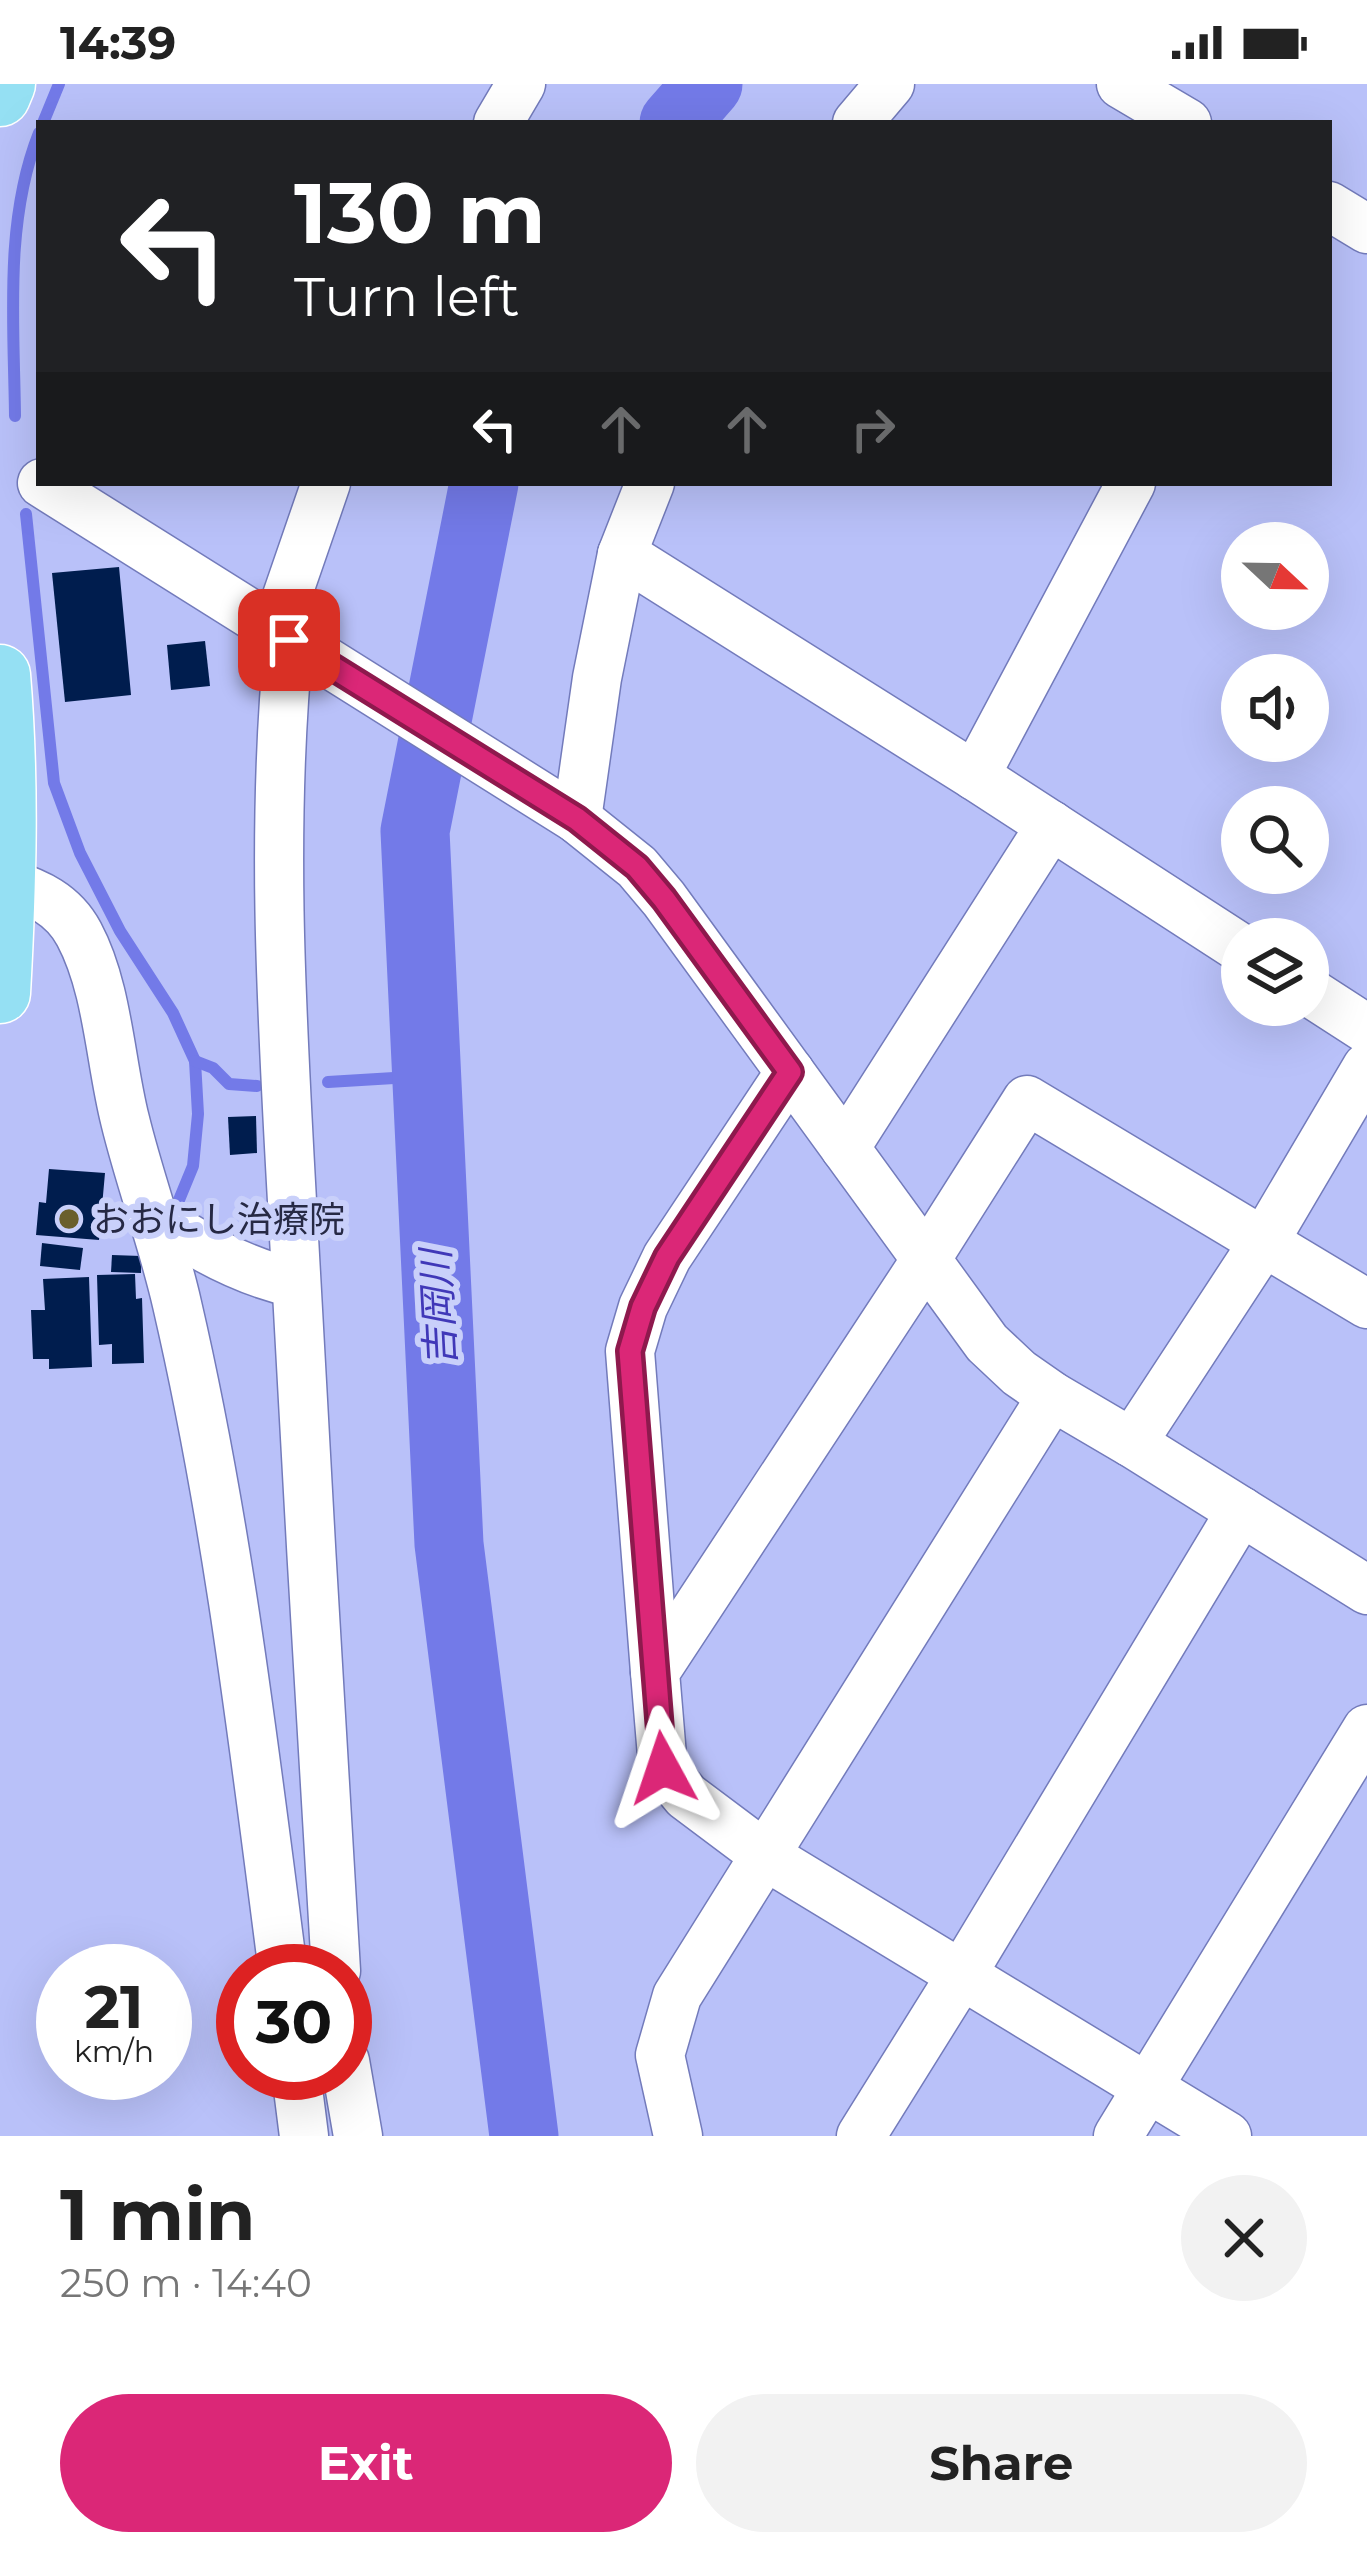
<!DOCTYPE html>
<meta charset="utf-8">
<style>
:root{--surface:#fff;--page:#f2f2f2;--text:#222;--muted:#767676;--accent:#db2777}
body{margin:0;font-family:Montserrat,"Noto Sans JP",sans-serif;background:var(--page);color:var(--text);height:100vh;display:flex;flex-direction:column;font-size:45px;white-space:nowrap}
*{box-sizing:border-box;margin:0}
p{font-size:39px;color:var(--muted)}
.icon{flex:none;width:66px;height:66px;fill:none;stroke:currentColor;stroke-width:2;stroke-linecap:round;stroke-linejoin:round}
.map{position:relative;height:2052px;overflow:hidden}
.panel{display:flex;flex-direction:column;background:var(--surface);flex:1}
.panel>*{flex:none}
.banner{position:absolute;left:36px;top:36px;width:1296px;height:366px;border-radius:0px;box-shadow:0 12px 48px #0002;background:#202124;color:#fff;overflow:hidden}
.needle{width:78px;rotate:112deg}
.buttons{position:absolute;left:1221px;top:438px;display:grid;gap:24px}
.buttons a{display:grid;place-items:center;width:108px;height:108px;border-radius:50%;background:var(--surface);box-shadow:0 12px 48px #0002;font-size:60px}
.speed{position:absolute;left:36px;top:1860px;display:flex;gap:24px;font-size:60px;font-weight:700;text-align:center}
.speed>*{display:grid;place-content:center;width:156px;height:156px;border-radius:50%;background:var(--surface);box-shadow:0 12px 48px #0002;line-height:1}
.speed small{font-size:30px;font-weight:400}
.speed .limit{border:18px solid #d22;background:#fff;color:#111}
.pin{position:absolute;display:grid;place-items:center;width:102px;height:102px;color:#fff;margin:-51px;border-radius:24px;box-shadow:0 6px 18px #0006}
.me{position:absolute;width:132px;margin:-66px;rotate:355deg;stroke-linejoin:round;filter:drop-shadow(0 0 9px #0008)}
.turn{display:flex;align-items:center;gap:42px;height:252px;padding:0 60px;font-size:54px}
.turn .icon{width:156px;height:156px;stroke-width:2.5}
.turn b{display:block;font-size:84px;line-height:102px}
.lanes{display:flex;align-items:center;height:114px;padding:0 60px;background:#0003;justify-content:center;gap:60px;direction:ltr}
.lanes .off{opacity:.35}
.round{display:grid;place-items:center;flex:none;width:126px;height:126px;border-radius:63px;background:var(--page)}
.overview{display:flex;align-items:center;justify-content:space-between;height:204px;padding:0 60px}
h1{font-size:72px;font-weight:700;line-height:90px}
.button{display:flex;gap:24px;margin-top:auto;padding:24px 60px}
.button a{flex:1;height:138px;border-radius:72px;background:var(--accent);color:#fff;font-size:48px;font-weight:700;line-height:138px;text-align:center}
.button a+a{background:var(--page);color:var(--text)}
.status{display:flex;justify-content:space-between;align-items:center;height:84px;padding:0 60px;background:var(--surface);direction:ltr}
.status svg{height:33px;fill:currentColor}
.map>svg:first-child{display:block}
.lines{fill:none;stroke-linecap:round;stroke-linejoin:round}
.stream{stroke:#737ae8;stroke-width:12}
.river{stroke:#737ae8;stroke-width:69}
.building{fill:#001d4e}
.minor-casing{stroke:#737bbb;stroke-width:51}
.major-casing{stroke:#fff;stroke-width:63}
.minor{stroke:#fff;stroke-width:48}
.major{stroke:#95e0f3;stroke-width:60}
.route-casing{stroke:#8e194d;stroke-width:30}
.route{stroke:#db2777;stroke-width:21}
.poi-dot{fill:#6a5f2c;stroke:#c9d0fa;stroke-width:4.5}
.labels{text-anchor:middle;dominant-baseline:central;stroke-width:12;stroke-linejoin:round;paint-order:stroke}
.poi-label{font-size:36px;fill:#262944;stroke:#c9d0fa;text-anchor:start}
.water-label{font-size:39px;font-style:italic;fill:#4038b8;stroke:#c9d0fa}
</style>
<div class="status"><b>14:39</b><svg viewBox="0 0 49 12"><path d="M0 12V9h3v3zM5 12V6h3v6zM10 12V3h3v9zM15 12V0h3v12zM26 1h20v11H26zM47 4h2v5h-2z"/></svg></div>
<div class="map">
<svg width="1367" height="2052" viewBox="0 0 1367 2052">
<rect width="100%" height="100%" fill="#b9c1f9"/>
<g class="lines">
<g class="stream">
<path d="M 43,39 L 59,0"/>
<path d="M 15,332 C 14,240 4,137 39,49"/>
<path d="M 26,430 L 54,699 L 80,769 L 120,847 L 173,929 L 195,977 L 198,1030 L 193,1082 L 172,1133"/>
<path d="M 195,977 L 213,984 L 229,1000 L 257,1002"/>
<path d="M 328,998 L 427,992"/>
</g>
<g class="river">
<path d="M 674,39 L 708,0"/>
<path d="M 484,399 L 415,747 L 449,1460 L 524,2052"/>
</g>
</g>
<g class="building">
<path d="M 119,483 L 131,611 L 65,618 L 52,489 Z"/>
<path d="M 205,557 L 210,602 L 171,606 L 167,561 Z"/>
<path d="M 256,1032 L 257,1069 L 230,1071 L 228,1033 Z"/>
<path d="M 49,1085 L 105,1089 L 99,1156 L 36,1151 L 39,1118 L 46,1119 Z"/>
<path d="M 42,1159 L 83,1164 L 80,1186 L 40,1182 Z"/>
<path d="M 112,1171 L 141,1172 L 141,1189 L 111,1188 Z"/>
<path d="M 135,1190 L 136,1215 L 142,1214 L 144,1279 L 112,1280 L 112,1260 L 99,1261 L 97,1191 Z"/>
<path d="M 89,1193 L 92,1283 L 49,1285 L 49,1275 L 33,1275 L 31,1226 L 45,1226 L 43,1195 Z"/>
</g>
<g class="lines">
<defs>
<g id="minor">
<path d="M 1121,0 L 1187,39"/>
<path d="M 498,39 L 521,0"/>
<path d="M 857,39 L 890,0"/>
<path d="M 1329,122 L 1367,145"/>
<path d="M 42,399 L 577,735 L 637,783 L 664,815 L 987,1259 L 1019,1289 L 1052,1312 L 1132,1359 L 1367,1506"/>
<path d="M 622,470 L 975,692 L 1242,865"/>
<path d="M 275,547 L 326,399"/>
<path d="M 289,556 C 271,736 281,918 291,1099 C 305,1362 320,1624 336,1887"/>
<path d="M 975,692 L 1131,399"/>
<path d="M 577,735 L 597,594 L 622,470 L 650,399"/>
<path d="M 7,799 C 37,809 63,820 79,850 C 108,904 110,977 125,1036 C 140,1098 163,1158 177,1220 C 228,1440 254,1664 283,1887"/>
<path d="M 1308,907 L 1367,945"/>
<path d="M 845,1064 L 1051,741"/>
<path d="M 153,1131 C 195,1161 244,1188 295,1199"/>
<path d="M 1132,1359 L 1265,1156 L 1367,983"/>
<path d="M 655,1588 L 630,1267 L 643,1223 L 667,1173 L 790,988"/>
<path d="M 345,1977 L 358,2052"/>
<path d="M 296,1989 L 304,2052"/>
<path d="M 678,2052 L 660,1971 L 677,1912 L 1052,1312"/>
<path d="M 861,2052 L 962,1890 L 1241,1427"/>
<path d="M 1118,2052 L 1367,1645"/>
<path d="M 1227,2052 L 766,1772 L 686,1712 L 663,1684 L 655,1588 L 925,1177 L 1027,1016 L 1367,1220"/>
</g>
<g id="major">
<path d="M 0,12 L 5,0"/>
<path d="M 0,591 C 9,697 6,803 0,909"/>
</g>
</defs>
<use href="#minor" class="minor-casing"/>
<use href="#major" class="major-casing"/>
<use href="#minor" class="minor"/>
<use href="#major" class="major"/>
</g>
<g class="lines">
<defs>
<path id="route" d="M 289,556 L 577,735 L 637,783 L 664,815 L 790,988 L 667,1173 L 643,1223 L 630,1267 L 663,1684"/>
</defs>
<use href="#route" class="route-casing"/>
<use href="#route" class="route"/>
</g>
<circle class="poi-dot" cx="69" cy="1135" r="12"/>
<g class="labels">
<g class="poi-label">
<text x="93" y="1135">おおにし治療院</text>
</g>
<g class="water-label">
<text transform="translate(438 1224) rotate(-93)">吉岡川</text>
</g>
</g>
</svg>
<div class="buttons">
<a><svg class="needle" viewBox="-14 -14 28 28"><path d="M0-13l5 13h-10z" fill="#e53935"/><path d="M0 13l5-13h-10z" fill="#767676"/></svg></a>
<a><svg class="icon" aria-label="sound" viewBox="0 0 24 24"><path d="M4 9h4l5-4v14l-5-4H4zM17 9q2 3 0 6"/></svg></a>
<a><svg class="icon" aria-label="search" viewBox="0 0 24 24"><circle cx="10" cy="10" r="6"/><path d="M15 15l6 6"/></svg></a>
<a><svg class="icon" aria-label="layers" viewBox="0 0 24 24"><path d="M12 4l9 5-9 5-9-5zM3 14l9 5 9-5"/></svg></a>
</div>
<div class="speed"><div>21<small>km/h</small></div><div class="limit">30</div></div>
<div class="pin" style="left:289px;top:556px;background:#d93025"><svg class="icon" aria-label="arrive" viewBox="0 0 24 24"><path d="M6 21V4h12l-3 4 3 4H6"/></svg></div>
<svg class="me" style="left:663px;top:1684px" viewBox="-20 -20 40 40"><path d="M0-17L14 15 0 8-14 15z" fill="#db2777" stroke="#fff" stroke-width="4"/></svg>
<div class="banner">
<div class="turn"><svg class="icon" aria-label="left" viewBox="0 0 24 24"><path d="M17 20v-9H6M10 6l-5 5 5 5"/></svg><div><b>130 m</b>Turn left</div></div>
<div class="lanes"><svg class="icon" aria-label="left" viewBox="0 0 24 24"><path d="M17 20v-9H6M10 6l-5 5 5 5"/></svg><svg class="icon off" aria-label="ahead" viewBox="0 0 24 24"><path d="M12 20V5M6 11l6-6 6 6"/></svg><svg class="icon off" aria-label="ahead" viewBox="0 0 24 24"><path d="M12 20V5M6 11l6-6 6 6"/></svg><svg class="icon off" aria-label="right" viewBox="0 0 24 24"><path d="M7 20v-9h11M14 6l5 5-5 5"/></svg></div>
</div>
</div>
<section class="panel">
<div class="overview"><div><h1>1 min</h1><p>250 m · 14:40</p></div><a class="round"><svg class="icon" aria-label="close" viewBox="0 0 24 24"><path d="M6 6l12 12M18 6L6 18"/></svg></a></div>
<div class="button"><a>Exit</a><a>Share</a></div>
</section>
